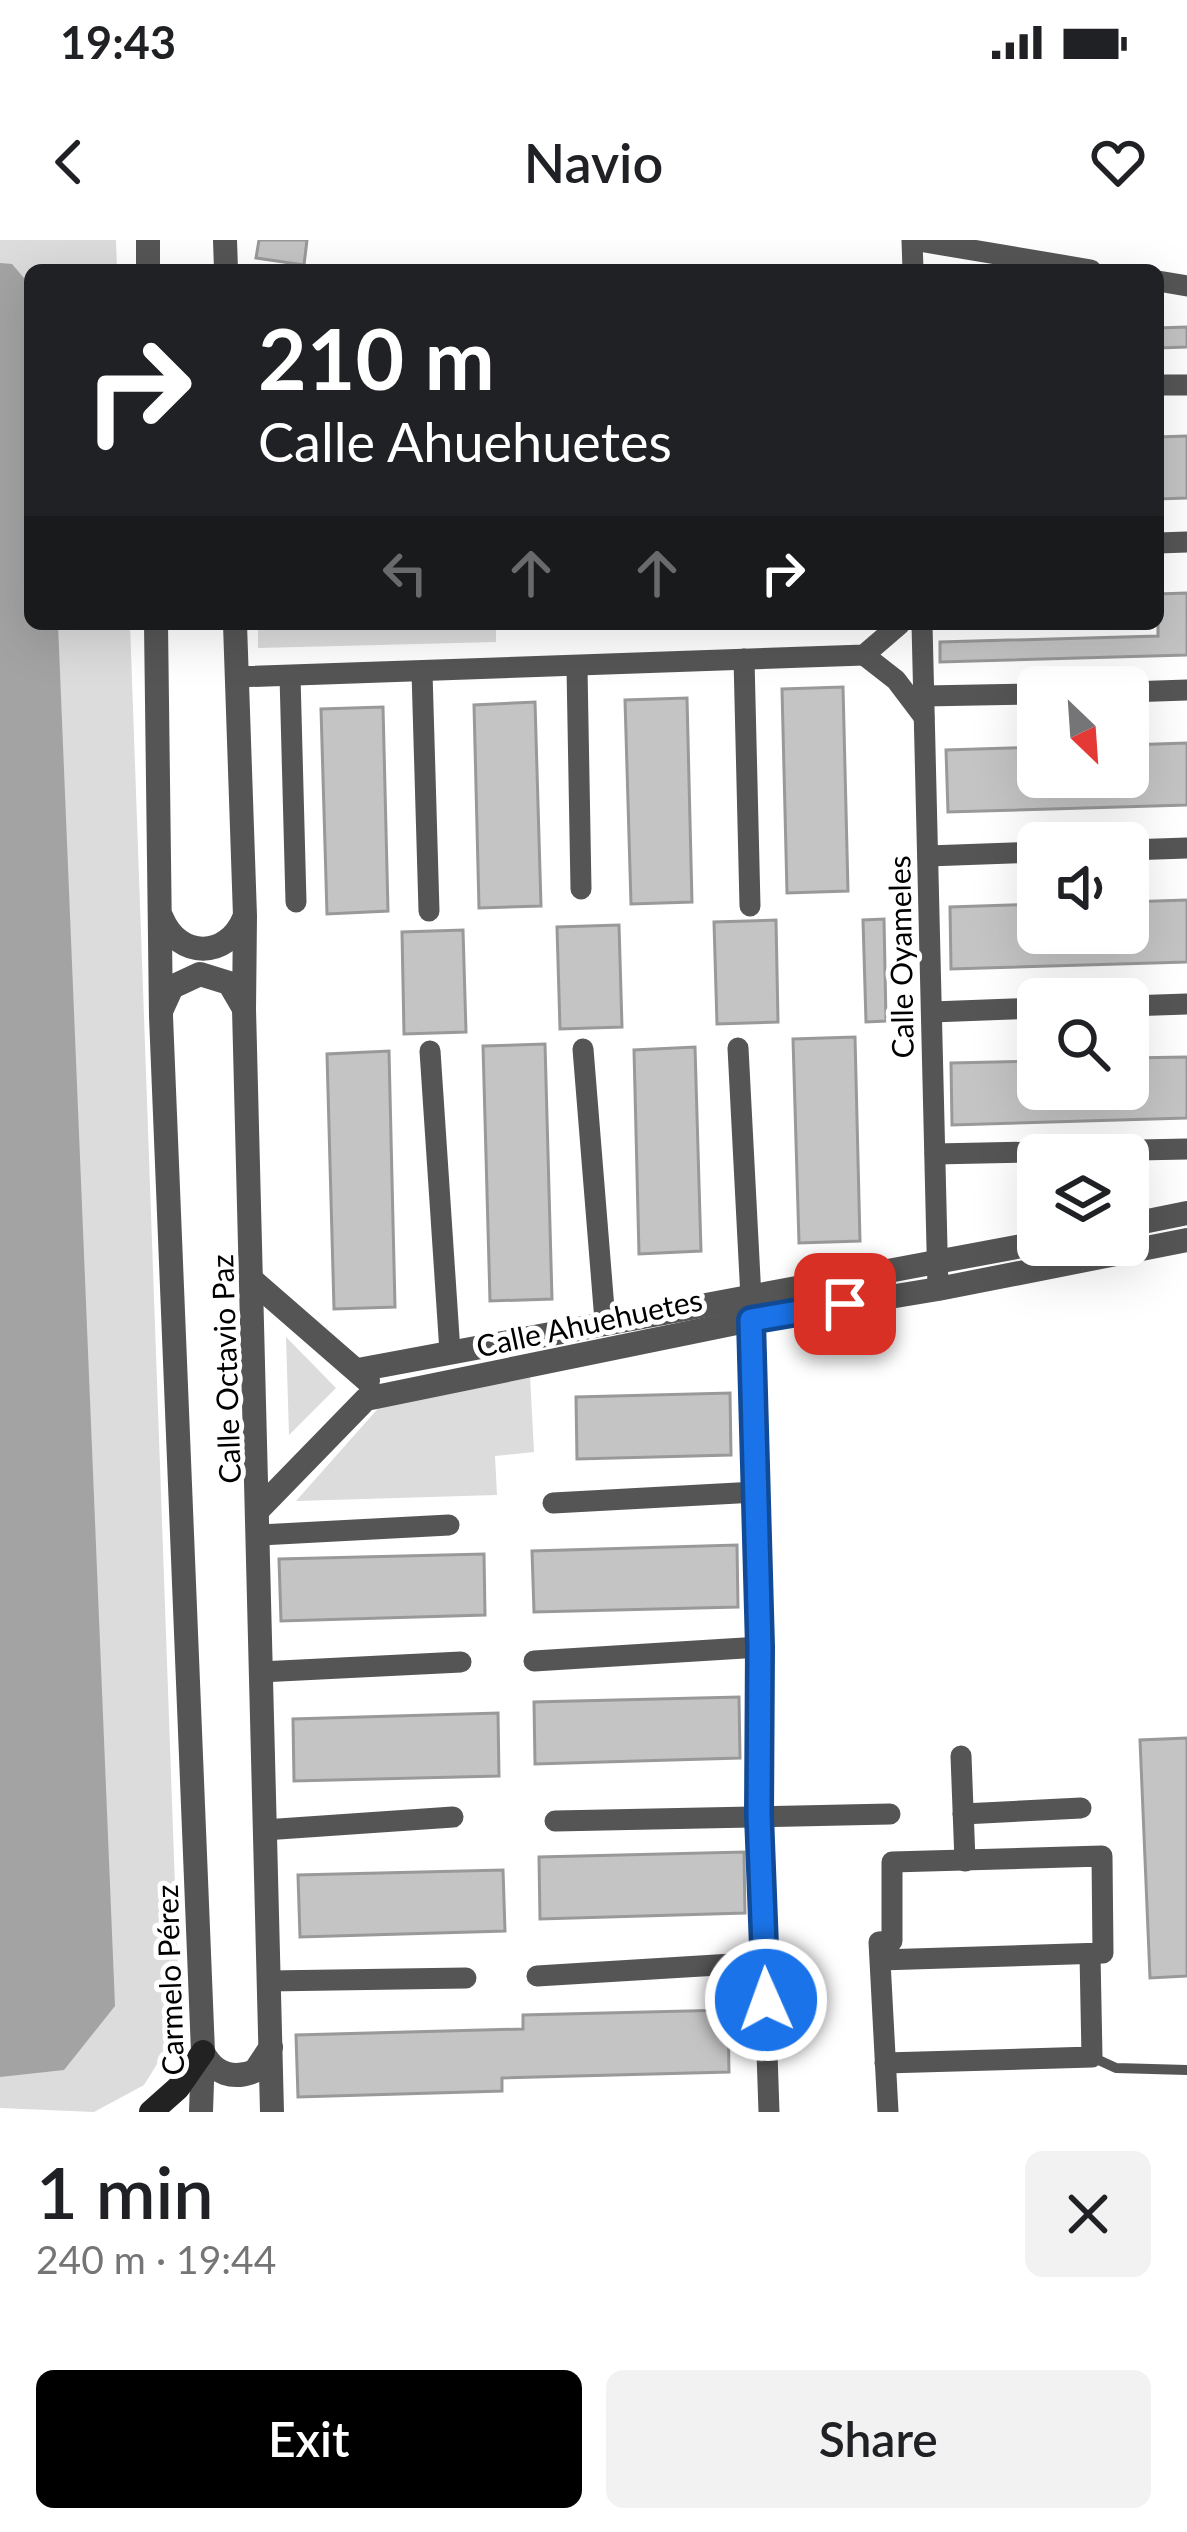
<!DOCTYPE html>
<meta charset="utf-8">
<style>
:root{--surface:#fff;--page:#f2f2f2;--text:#202124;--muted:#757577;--accent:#000}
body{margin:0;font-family:Lato,sans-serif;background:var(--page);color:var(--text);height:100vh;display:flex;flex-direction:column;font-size:45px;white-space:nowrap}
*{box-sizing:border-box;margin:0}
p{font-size:39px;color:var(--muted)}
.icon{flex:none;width:66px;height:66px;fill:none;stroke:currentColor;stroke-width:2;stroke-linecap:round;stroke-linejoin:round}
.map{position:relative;height:1872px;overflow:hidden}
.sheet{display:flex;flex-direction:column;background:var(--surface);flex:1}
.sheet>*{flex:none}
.guide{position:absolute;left:24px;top:24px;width:1140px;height:366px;border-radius:18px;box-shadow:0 12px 48px #0002;background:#202124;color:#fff;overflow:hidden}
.needle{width:78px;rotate:155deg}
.fabs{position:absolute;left:1017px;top:426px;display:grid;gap:24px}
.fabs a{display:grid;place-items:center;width:132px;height:132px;border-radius:18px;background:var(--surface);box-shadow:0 12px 48px #0002;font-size:60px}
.pin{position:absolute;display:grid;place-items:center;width:102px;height:102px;color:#fff;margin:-51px;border-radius:24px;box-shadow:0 6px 18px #0006}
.me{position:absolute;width:132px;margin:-66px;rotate:358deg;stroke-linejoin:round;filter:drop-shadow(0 0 9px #0008)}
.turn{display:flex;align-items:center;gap:42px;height:252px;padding:0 36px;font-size:54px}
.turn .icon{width:156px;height:156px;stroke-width:2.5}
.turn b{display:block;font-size:84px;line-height:102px}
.lanes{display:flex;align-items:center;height:114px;padding:0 36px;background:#0003;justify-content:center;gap:60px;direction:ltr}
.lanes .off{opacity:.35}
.round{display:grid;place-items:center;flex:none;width:126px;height:126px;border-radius:18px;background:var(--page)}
.summary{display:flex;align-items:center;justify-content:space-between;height:204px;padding:0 36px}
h1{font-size:72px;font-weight:600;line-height:90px}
.primary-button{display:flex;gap:24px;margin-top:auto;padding:24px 36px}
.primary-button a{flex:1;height:138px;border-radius:18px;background:var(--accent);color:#fff;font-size:48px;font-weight:600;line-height:138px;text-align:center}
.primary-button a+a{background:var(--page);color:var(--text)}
.status{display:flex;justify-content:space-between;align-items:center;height:84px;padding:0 60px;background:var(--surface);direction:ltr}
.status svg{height:33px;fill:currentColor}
header{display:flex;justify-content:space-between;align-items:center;height:156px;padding:0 36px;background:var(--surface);font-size:54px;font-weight:600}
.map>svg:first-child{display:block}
.green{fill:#dcdcdc}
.water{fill:#a3a3a3}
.building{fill:#c4c4c4;stroke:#999;stroke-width:3}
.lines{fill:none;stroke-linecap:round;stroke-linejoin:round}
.service{stroke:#555;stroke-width:10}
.minor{stroke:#555;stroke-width:21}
.tertiary{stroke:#555;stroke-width:24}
.secondary{stroke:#222;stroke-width:24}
.route-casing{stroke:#114b97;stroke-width:30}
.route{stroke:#1a73e8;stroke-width:21}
.labels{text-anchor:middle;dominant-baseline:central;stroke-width:10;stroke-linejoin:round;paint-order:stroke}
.street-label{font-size:30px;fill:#000;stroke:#fff}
</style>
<div class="status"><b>19:43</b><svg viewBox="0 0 49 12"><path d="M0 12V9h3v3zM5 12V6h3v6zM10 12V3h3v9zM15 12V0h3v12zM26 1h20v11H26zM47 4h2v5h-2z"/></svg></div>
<header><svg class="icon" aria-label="back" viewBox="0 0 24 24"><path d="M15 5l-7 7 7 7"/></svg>Navio<svg class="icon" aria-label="heart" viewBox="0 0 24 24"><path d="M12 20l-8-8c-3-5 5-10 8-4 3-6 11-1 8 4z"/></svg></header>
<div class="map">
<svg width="1187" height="1872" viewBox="0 0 1187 1872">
<rect width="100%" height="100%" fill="#fff"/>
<g class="green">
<path d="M 0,0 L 116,0 L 117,30 L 30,30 L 30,384 L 130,384 L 180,1787 L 144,1845 L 94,1872 L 0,1868 Z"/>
<path d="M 258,384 L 496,384 L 496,402 L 258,408 Z"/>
<path d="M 286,1097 L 336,1148 L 289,1195 Z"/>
<path d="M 530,1135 L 534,1212 L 495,1216 L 497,1255 L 296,1261 L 382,1164 Z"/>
</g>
<path class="water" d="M 0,23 L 12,24 L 30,45 L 30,384 L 58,384 L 115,1766 L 64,1830 L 0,1837 Z"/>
<g class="building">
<path d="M 259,0 L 307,0 L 304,25 L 256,18 Z"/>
<path d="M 1187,87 L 1187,107 L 1158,108 L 1158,88 Z"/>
<path d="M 1187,196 L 1187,258 L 1158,259 L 1158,197 Z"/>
<path d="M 1187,353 L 1187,415 L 940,422 L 940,402 L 1158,396 L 1158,354 Z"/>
<path d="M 843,447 L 848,651 L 787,653 L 782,449 Z"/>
<path d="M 687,458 L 692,662 L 631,664 L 625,460 Z"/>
<path d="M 535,462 L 541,666 L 479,668 L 474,465 Z"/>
<path d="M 383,467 L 388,671 L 327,674 L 321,469 Z"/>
<path d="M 1187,503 L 1187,565 L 948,572 L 946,510 L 1038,507 L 1038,549 L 1128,546 L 1128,505 Z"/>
<path d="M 1187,660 L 1187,722 L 951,729 L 950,667 L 1038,664 L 1038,706 L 1128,703 L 1128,662 Z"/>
<path d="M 884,679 L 886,781 L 866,782 L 863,680 Z"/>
<path d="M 776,680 L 778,782 L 717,784 L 714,682 Z"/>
<path d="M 619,685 L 622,787 L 560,789 L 557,687 Z"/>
<path d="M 463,690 L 466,792 L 404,794 L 402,692 Z"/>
<path d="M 855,797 L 860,1001 L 799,1003 L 793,799 Z"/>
<path d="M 545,804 L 552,1059 L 490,1061 L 483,806 Z"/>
<path d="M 695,807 L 701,1011 L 639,1014 L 634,810 Z"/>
<path d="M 389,811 L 395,1067 L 334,1069 L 327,814 Z"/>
<path d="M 1187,817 L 1187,878 L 952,885 L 951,823 L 1038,821 L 1038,862 L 1128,860 L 1128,818 Z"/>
<path d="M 730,1153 L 731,1215 L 577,1219 L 576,1157 Z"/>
<path d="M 737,1305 L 738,1367 L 534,1372 L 532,1311 Z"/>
<path d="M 484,1314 L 485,1375 L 281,1381 L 279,1319 Z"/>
<path d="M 739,1457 L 740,1518 L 535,1524 L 534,1462 Z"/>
<path d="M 498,1473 L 499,1536 L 294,1541 L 293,1479 Z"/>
<path d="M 1187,1498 L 1187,1736 L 1150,1738 L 1140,1500 Z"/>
<path d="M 744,1612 L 745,1673 L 540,1679 L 539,1617 Z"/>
<path d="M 503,1630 L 505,1691 L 300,1697 L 298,1635 Z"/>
<path d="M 728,1770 L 729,1832 L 502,1838 L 502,1851 L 298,1857 L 296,1795 L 523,1789 L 523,1775 Z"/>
</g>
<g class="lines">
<path class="service" d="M 1092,1817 L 1116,1828 L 1187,1830"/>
<g class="minor">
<path d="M 912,0 L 913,30"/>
<path d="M 913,0 L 1091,30"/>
<path d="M 1158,41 L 1187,46"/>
<path d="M 1158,145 L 1187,145"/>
<path d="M 1158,303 L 1187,302"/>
<path d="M 922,384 L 938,1049"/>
<path d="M 864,415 L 896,440 L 924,477"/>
<path d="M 744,419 L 750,666"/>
<path d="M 577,428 L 581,649"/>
<path d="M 422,432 L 429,671"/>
<path d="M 290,436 L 296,662"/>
<path d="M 236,437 L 864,415 L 900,384"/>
<path d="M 1128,452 L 1187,450"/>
<path d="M 924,456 L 1038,454"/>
<path d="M 1128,610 L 1187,608"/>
<path d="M 928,616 L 1038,612"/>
<path d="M 1128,766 L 1187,764"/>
<path d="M 932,772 L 1038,768"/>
<path d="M 738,808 L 751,1058"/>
<path d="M 583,809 L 605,1081"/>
<path d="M 430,811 L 450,1112"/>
<path d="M 935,914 L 1187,909"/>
<path d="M 751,1080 L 760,1407 L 759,1575 L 769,1872"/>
<path d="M 553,1263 L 756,1252"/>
<path d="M 260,1295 L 449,1285"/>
<path d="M 534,1421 L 760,1407"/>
<path d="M 260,1432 L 461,1422"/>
<path d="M 961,1516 L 965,1621"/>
<path d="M 963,1574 L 1081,1568"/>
<path d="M 555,1581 L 890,1574"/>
<path d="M 264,1590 L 453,1577"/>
<path d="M 880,1720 L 1103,1713 L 1102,1616 L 892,1622 L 892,1701 L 879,1702 L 888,1872"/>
<path d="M 537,1736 L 766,1722"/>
<path d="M 268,1741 L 466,1738"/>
<path d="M 885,1823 L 1092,1817 L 1090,1714"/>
</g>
<g class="tertiary">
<path d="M 148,0 L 148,30"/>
<path d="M 225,0 L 226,30"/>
<path d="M 156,384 L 161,776 L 203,1812 L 201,1872"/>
<path d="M 235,384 L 245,676 L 244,769 L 272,1872"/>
<path d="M 162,678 C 179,719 227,719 244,678"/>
<path d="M 162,769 L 172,747 L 200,734 L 229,743 L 243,767"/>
<path d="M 1128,985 L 1187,973"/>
<path d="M 252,1040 L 368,1141"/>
<path d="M 358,1130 L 1038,1003"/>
<path d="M 259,1269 L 366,1159 L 751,1080 L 938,1049 L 1187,1000"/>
<path d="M 203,1812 C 214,1834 233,1840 255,1831 L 271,1807"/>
</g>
<path class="secondary" d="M 151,1872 L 178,1848 L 203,1812"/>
</g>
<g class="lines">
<defs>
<path id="route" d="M 766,1760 L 759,1575 L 760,1407 L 751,1080 L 845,1064"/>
</defs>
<use href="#route" class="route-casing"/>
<use href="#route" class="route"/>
</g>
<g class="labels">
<g class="street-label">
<text transform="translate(900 717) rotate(-91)">Calle Oyameles</text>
<text transform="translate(589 1082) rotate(-12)">Calle Ahuehuetes</text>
<text transform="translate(225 1129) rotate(-92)">Calle Octavio Paz</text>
<text transform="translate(169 1740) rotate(-92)">Carmelo Pérez</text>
</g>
</g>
</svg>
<div class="fabs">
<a><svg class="needle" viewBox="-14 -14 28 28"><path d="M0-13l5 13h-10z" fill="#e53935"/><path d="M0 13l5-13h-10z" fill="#757577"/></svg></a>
<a><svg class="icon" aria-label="sound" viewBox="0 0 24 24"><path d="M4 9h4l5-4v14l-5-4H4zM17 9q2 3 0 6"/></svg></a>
<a><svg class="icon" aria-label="search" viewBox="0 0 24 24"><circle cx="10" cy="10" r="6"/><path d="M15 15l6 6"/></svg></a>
<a><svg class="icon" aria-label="layers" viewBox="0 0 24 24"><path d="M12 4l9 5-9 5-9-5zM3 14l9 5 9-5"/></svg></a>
</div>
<div class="pin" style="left:845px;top:1064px;background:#d93025"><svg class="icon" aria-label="arrive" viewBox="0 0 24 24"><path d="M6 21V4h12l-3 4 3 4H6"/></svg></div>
<svg class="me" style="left:766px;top:1760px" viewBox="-20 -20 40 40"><circle r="17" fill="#1a73e8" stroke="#fff" stroke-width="3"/><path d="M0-11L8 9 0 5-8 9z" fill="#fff"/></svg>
<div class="guide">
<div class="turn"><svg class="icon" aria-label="right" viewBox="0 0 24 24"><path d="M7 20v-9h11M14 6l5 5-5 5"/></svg><div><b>210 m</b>Calle Ahuehuetes</div></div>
<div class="lanes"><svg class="icon off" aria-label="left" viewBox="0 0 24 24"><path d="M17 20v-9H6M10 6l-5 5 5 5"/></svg><svg class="icon off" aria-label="ahead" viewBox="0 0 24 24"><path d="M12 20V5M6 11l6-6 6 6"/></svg><svg class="icon off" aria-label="ahead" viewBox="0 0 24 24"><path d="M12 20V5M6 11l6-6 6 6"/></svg><svg class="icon" aria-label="right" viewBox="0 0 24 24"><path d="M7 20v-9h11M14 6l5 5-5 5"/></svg></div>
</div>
</div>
<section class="sheet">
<div class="summary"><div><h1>1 min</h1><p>240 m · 19:44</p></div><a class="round"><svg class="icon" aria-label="close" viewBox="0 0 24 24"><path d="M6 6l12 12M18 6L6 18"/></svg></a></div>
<div class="primary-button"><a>Exit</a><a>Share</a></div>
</section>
